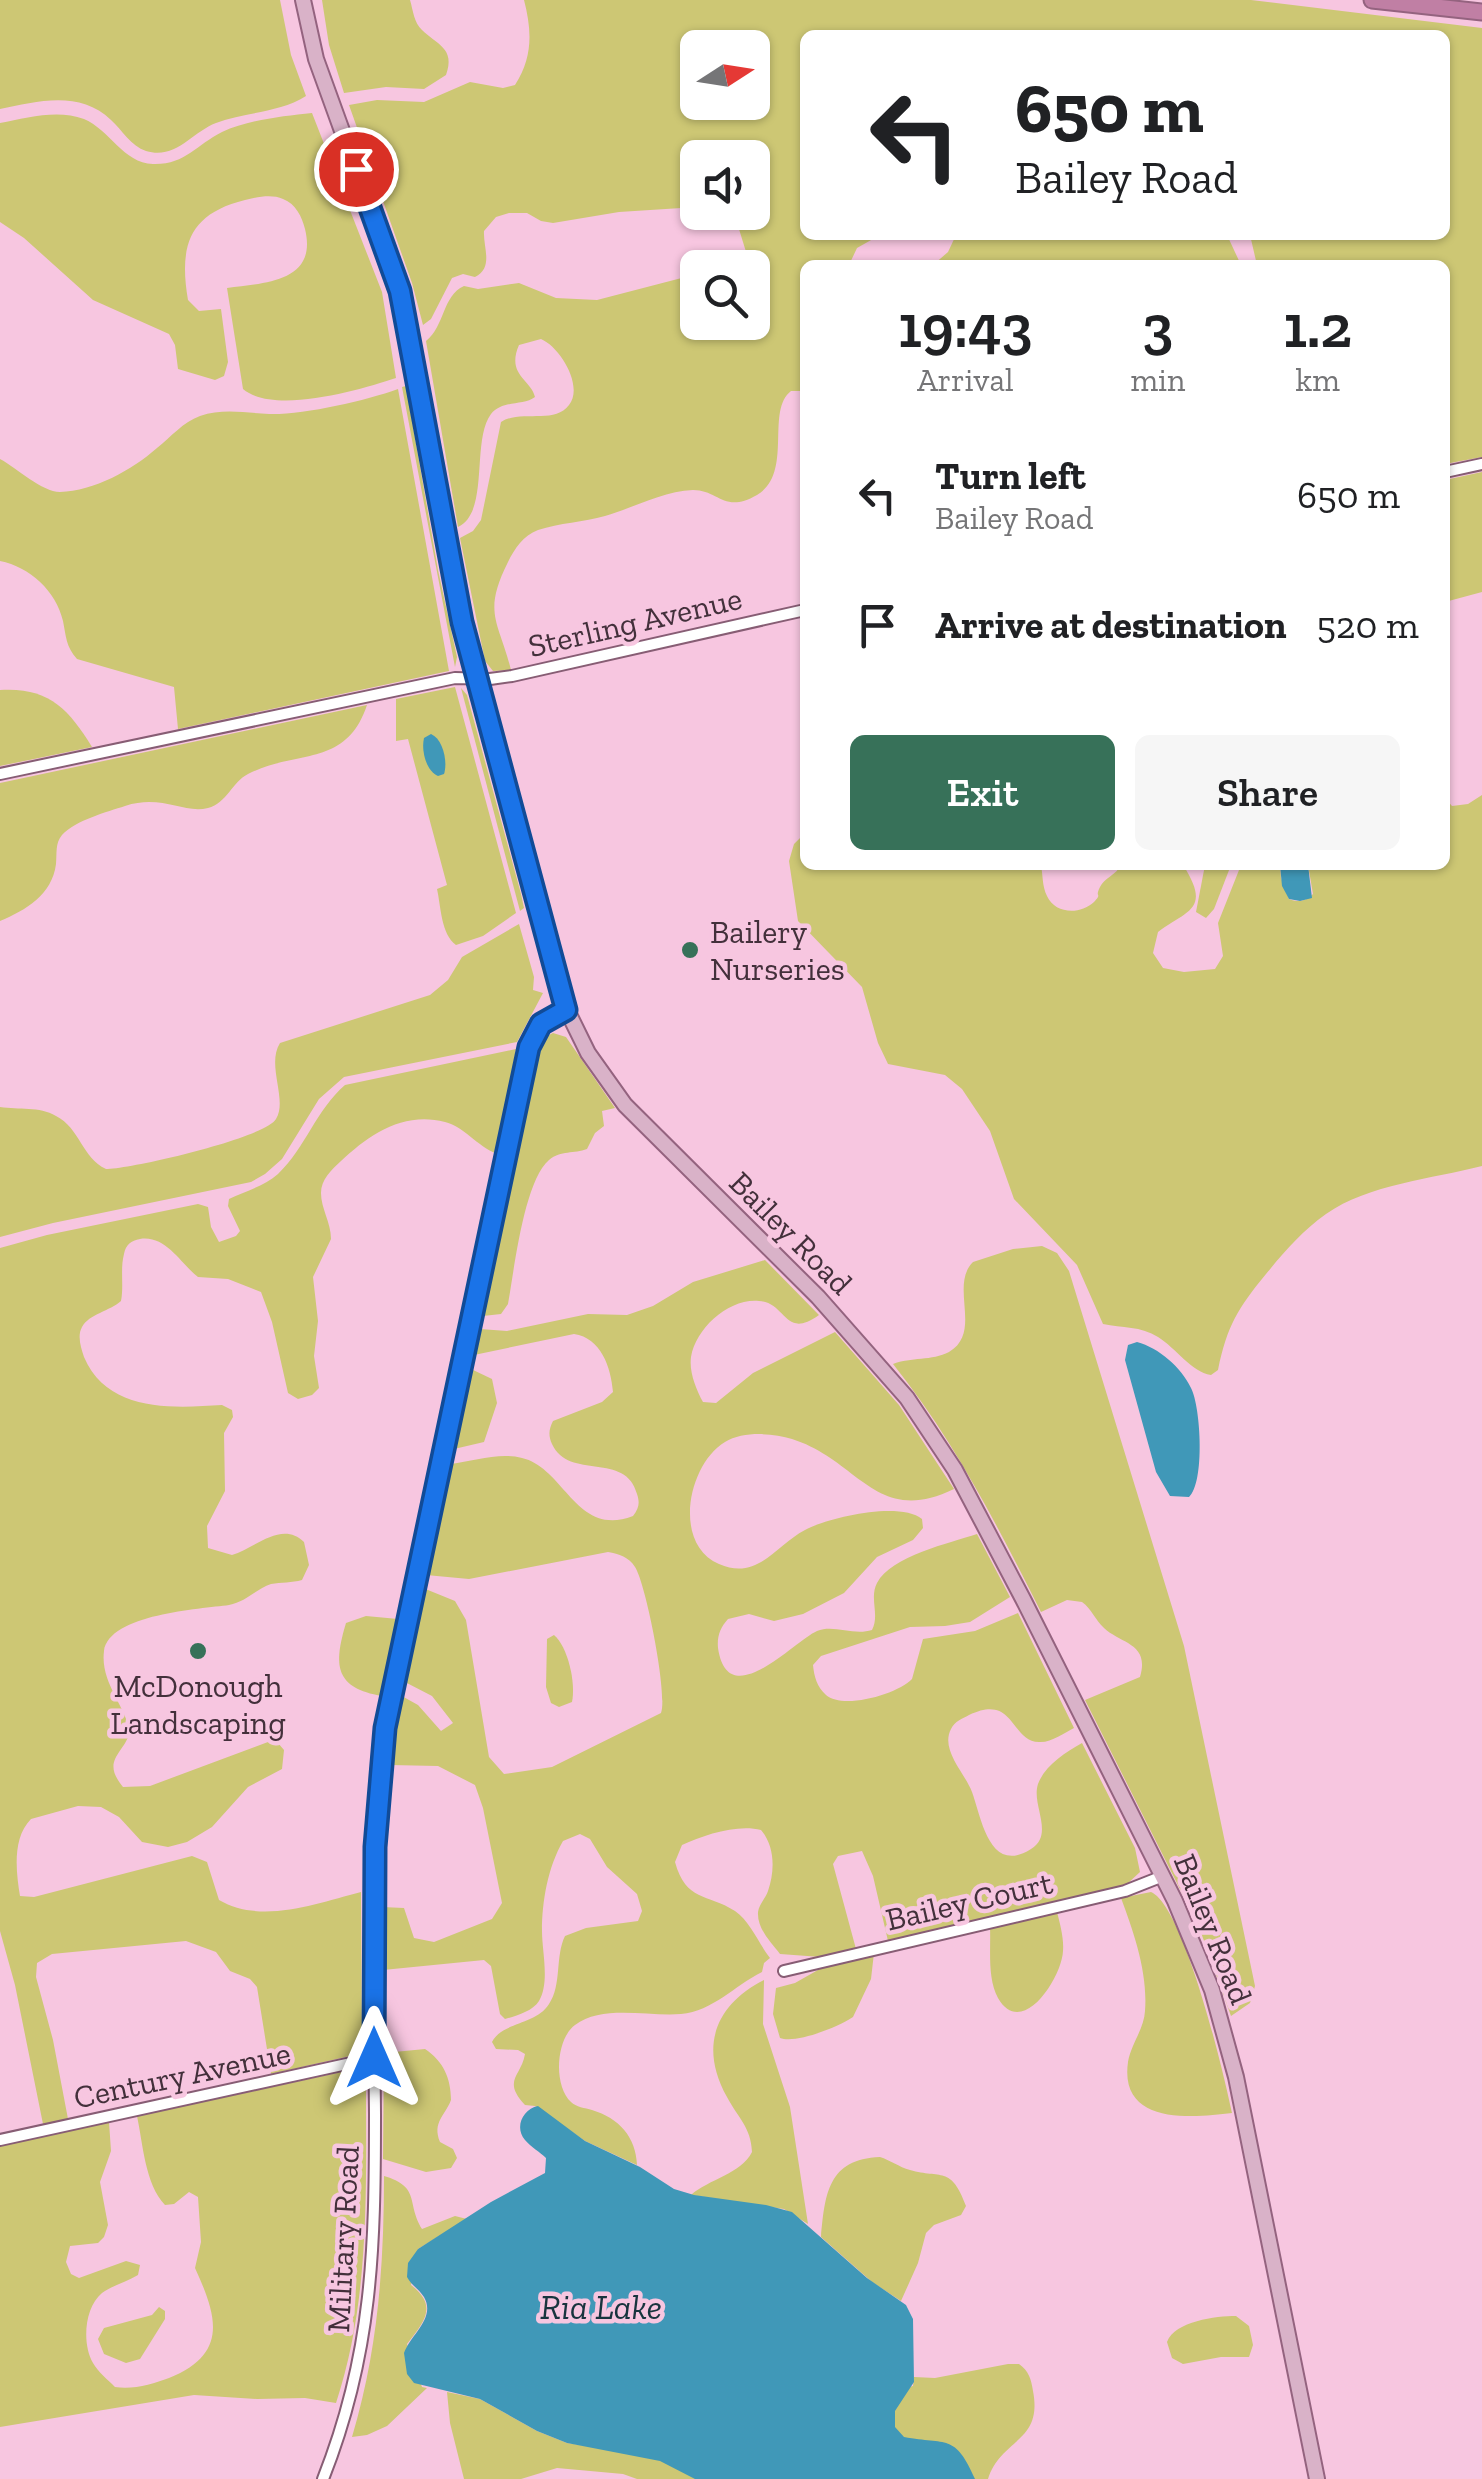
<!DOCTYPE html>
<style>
:root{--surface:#fff;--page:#f6f6f6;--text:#202124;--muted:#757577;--accent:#377159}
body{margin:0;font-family:"Zilla Slab",serif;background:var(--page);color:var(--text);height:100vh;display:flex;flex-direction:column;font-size:38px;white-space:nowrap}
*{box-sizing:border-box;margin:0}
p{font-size:32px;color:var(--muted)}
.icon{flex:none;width:55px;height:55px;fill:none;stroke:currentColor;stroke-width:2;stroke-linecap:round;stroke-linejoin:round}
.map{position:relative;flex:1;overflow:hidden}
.panel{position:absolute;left:800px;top:260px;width:650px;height:610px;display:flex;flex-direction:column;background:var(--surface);border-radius:15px;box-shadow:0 2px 8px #0004}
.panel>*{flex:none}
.hud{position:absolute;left:800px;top:30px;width:650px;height:210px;border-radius:15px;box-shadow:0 2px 8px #0004;background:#fff;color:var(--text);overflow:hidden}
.needle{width:65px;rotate:78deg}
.buttons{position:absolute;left:680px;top:30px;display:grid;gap:20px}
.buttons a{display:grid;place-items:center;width:90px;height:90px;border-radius:15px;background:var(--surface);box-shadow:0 2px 8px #0004;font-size:50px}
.pin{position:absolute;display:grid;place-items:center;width:85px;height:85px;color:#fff;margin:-42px;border:5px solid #fff;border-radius:50%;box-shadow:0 2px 10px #0007}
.me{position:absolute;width:110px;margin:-55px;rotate:0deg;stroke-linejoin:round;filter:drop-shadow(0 0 8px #0008)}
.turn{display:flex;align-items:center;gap:35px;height:210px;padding:0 50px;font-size:45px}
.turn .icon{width:130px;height:130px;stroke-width:2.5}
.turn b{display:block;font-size:70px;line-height:85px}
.eta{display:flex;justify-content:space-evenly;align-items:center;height:170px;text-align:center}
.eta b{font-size:60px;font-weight:600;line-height:70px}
.primary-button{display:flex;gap:20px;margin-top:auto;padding:20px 50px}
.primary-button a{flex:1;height:115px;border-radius:15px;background:var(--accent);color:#fff;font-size:40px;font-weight:600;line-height:115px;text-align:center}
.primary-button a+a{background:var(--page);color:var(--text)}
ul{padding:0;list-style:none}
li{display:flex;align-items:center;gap:30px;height:130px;padding:0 50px}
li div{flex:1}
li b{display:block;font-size:38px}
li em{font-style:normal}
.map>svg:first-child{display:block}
.green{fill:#cdc774;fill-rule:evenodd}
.water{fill:#4098b8}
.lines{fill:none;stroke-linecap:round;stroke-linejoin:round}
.minor-casing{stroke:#875d74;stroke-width:14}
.major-casing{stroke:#94637f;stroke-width:18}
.highway-casing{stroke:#94637f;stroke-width:19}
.minor{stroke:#fff;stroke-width:10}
.major{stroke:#d9b2c8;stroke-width:14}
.highway{stroke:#c07fa4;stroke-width:15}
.route-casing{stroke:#114b97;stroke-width:25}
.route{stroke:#1a73e8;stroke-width:18}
.poi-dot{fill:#377159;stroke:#f7c6e0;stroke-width:4}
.labels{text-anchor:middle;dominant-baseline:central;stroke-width:9;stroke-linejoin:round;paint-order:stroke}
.street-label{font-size:32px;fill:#43303b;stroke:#f7c6e0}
.poi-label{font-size:32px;fill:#43303b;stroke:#f7c6e0;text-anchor:start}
.water-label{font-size:35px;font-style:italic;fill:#18343e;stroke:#f7c6e0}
</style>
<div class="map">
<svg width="1482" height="2479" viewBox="0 0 1482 2479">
<rect width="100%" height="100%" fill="#f7c6e0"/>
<g class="green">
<path d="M 0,0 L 280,0 L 291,55 L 306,96 C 279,113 245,112 216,123 C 192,132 176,160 146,151 C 131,146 122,130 111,120 C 80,90 38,101 0,109 Z"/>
<path d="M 322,0 L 410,0 C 413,10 414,23 422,30 C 436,44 456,48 446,75 L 424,89 L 386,87 L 344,93 L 329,45 Z"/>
<path d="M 524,0 L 1251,0 L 1482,28 L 1482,457 L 1445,464 L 1445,265 L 1257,265 L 1250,235 L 1445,235 L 1445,35 L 805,35 L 805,235 L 880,235 L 857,248 L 849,265 L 805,265 L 805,391 L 791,391 C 765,411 794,473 757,495 C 724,514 719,490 693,490 C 663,491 633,508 605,516 C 584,522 559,523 538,530 C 523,536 515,548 508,562 C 482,614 499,621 511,670 L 493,671 L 485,661 L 460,538 L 473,531 L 481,520 L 501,422 C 521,409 554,425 569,405 C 584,386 560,347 541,339 L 519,345 C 506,375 531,379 535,397 C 523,406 502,400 491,414 C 471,441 490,512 458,527 L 426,341 C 445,326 442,296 464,286 L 478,289 L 519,283 L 556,298 L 597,300 L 697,274 L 698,322 L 752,322 L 752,268 L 726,267 L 742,263 L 747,255 L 734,213 L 752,212 L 752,158 L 698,158 L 697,207 L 619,212 L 553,223 L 541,221 L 527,213 L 509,213 L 496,217 L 484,231 C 483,248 494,267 475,277 L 463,274 L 452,278 L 431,319 L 423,325 L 412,283 L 349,105 L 377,100 L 424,102 L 470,82 L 503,88 L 515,85 C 533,57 532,31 524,0 ZM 698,48 L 752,48 L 752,102 L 698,102 Z"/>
<path d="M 312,113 L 382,292 L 396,378 C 360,390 274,415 243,389 L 227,288 C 265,283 318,282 305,229 C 302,217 296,204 283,199 C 272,194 257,197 245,200 C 188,214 179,247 188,300 L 199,311 L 221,309 L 228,362 L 224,376 L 215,380 L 178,369 L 175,345 L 169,334 L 93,300 L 24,238 L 0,222 L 0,123 C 27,118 57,109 84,119 C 110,130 123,163 153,164 C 185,165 196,145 222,132 C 248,120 283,116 312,113 Z"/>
<path d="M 956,235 L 1227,235 L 1241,265 L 933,265 L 948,252 Z"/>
<path d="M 406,386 L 438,570 L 457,657 L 455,667 L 402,387 Z"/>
<path d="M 398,389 L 449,671 L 178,729 L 174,687 L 77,659 C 66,647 66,636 63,621 C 56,591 30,567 0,561 L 0,459 C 17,468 42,492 60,492 C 94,491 132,470 157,448 C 171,437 183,422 200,416 C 223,408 246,413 269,414 C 303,415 365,401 398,389 Z"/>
<path d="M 1482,472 L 1482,592 L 1445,602 L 1445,480 Z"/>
<path d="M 455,687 L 516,913 L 483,936 L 456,945 C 441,934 441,907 437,889 L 447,885 L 408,739 L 396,741 L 396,699 Z"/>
<path d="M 461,688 L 467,695 L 521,894 L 524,908 L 520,911 Z"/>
<path d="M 0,690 C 48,687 68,708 92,747 L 0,766 Z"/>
<path d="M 367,705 C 346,768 297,749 248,774 C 232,782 227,803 208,808 C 183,814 162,794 125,806 C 107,812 76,820 62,835 C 55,843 57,854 56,864 C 52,895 26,910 0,921 L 0,783 Z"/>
<path d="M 1482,795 L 1482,1166 C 1432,1179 1369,1184 1326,1214 C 1302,1231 1284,1252 1266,1274 C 1238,1308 1227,1326 1218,1370 L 1211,1375 C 1191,1372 1176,1348 1158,1337 C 1141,1326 1122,1328 1103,1324 L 1077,1265 L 1014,1199 L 990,1131 L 962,1089 L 945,1075 L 888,1064 L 878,1043 L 862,987 L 798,921 L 789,861 L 794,844 L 805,833 L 805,865 L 1041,865 C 1043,875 1042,886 1047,896 C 1055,914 1080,915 1094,902 C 1103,892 1094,899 1100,887 C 1104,878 1116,875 1121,865 L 1183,865 C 1212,910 1187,910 1158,932 L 1153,953 L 1163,968 L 1184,972 L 1215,969 L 1223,956 L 1218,923 L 1241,865 L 1280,865 L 1281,878 L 1289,899 C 1299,903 1306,901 1313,894 L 1308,865 L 1445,865 L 1445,798 L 1452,806 L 1468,804 Z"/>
<path d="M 1205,865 L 1231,865 L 1214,909 L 1206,918 L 1196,912 Z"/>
<path d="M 519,924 L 534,977 L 533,990 L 543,993 L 517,1042 L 344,1077 L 319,1099 L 282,1159 L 265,1174 L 251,1182 L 53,1223 L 0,1237 L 0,1107 C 19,1110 39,1106 56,1116 C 80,1128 82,1158 106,1169 C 131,1169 265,1138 276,1119 C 288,1100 266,1065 280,1043 L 430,995 L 448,980 L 462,957 Z"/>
<path d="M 553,1033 L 566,1037 L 615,1108 L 602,1111 L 604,1126 L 595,1133 L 587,1149 C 574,1154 561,1150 549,1160 C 524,1181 514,1271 508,1304 L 501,1314 L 483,1316 L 536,1054 L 543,1038 Z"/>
<path d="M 516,1049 L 497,1154 C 477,1146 463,1126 445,1122 C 403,1111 369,1135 341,1161 C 331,1170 321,1180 321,1193 C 321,1209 331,1222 331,1239 L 313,1277 L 318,1321 L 314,1356 L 319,1388 L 312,1395 L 298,1399 L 288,1393 L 272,1322 L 261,1292 L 228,1279 L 198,1277 C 180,1263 166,1235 140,1239 C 131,1241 126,1244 124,1254 C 120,1269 124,1286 121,1301 C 110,1311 89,1314 82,1327 C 77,1336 81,1348 84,1357 C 108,1413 173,1408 222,1405 L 232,1410 L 233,1417 L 224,1433 L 225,1491 L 207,1526 L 208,1548 L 232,1555 C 255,1548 282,1520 304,1542 L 309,1565 L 302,1580 C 292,1583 281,1582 271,1584 C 256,1589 246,1602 229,1605 C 200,1609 109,1614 104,1651 C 100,1682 125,1705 130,1732 C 123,1755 101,1760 123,1787 L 150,1786 L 268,1742 L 278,1743 L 284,1750 L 282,1769 L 248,1787 L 212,1827 L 187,1842 L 168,1847 L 142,1842 L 119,1817 L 101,1807 L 78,1806 L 31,1819 C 12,1838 16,1872 20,1896 L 34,1897 L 192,1856 L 207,1862 L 219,1900 C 262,1925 317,1903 361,1892 L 362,2042 L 358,2051 L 350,2056 L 271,2074 L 257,1987 L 250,1979 L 230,1971 L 216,1952 L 186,1941 L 52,1954 L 37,1963 L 36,1977 L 53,2040 L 68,2119 L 43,2124 L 15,1985 L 0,1931 L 0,1248 L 47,1235 L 198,1204 L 208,1207 L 211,1227 L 219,1242 L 236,1236 L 240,1231 L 228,1206 L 229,1199 C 245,1191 263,1187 278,1174 C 306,1147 316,1110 345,1085 Z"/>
<path d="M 1042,1246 L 1057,1253 L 1069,1271 L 1184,1646 L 1255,1986 L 1250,2003 L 1231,2016 L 1199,1927 L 1085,1700 L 1140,1677 C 1150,1643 1121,1644 1104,1628 C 1095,1620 1092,1609 1082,1602 L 1067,1600 L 1041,1612 C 997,1525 954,1440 893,1364 C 911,1357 932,1361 949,1352 C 983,1332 949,1286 973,1262 L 1013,1249 Z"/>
<path d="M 765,1260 L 819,1315 C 784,1340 787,1303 759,1301 C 729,1298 696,1328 691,1357 C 689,1372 696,1389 703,1402 L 716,1403 L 753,1373 L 835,1332 L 899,1405 L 954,1489 C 876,1527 859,1460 792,1439 C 773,1433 743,1431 725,1442 C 688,1464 672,1544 719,1564 C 758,1581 776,1545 805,1530 C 829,1517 900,1501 922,1519 L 923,1528 L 913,1540 L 877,1557 L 844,1593 L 803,1614 L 774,1621 L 749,1614 L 728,1619 C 720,1628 717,1636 718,1648 C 728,1715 794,1641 817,1631 C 834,1624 853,1636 872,1630 C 880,1615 869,1598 877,1583 C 891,1556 950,1543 977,1534 L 1010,1597 L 970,1622 L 945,1626 L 910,1627 L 821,1656 L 813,1665 C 814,1676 817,1687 826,1695 C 843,1710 898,1694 912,1679 L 923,1639 L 975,1631 L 1018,1613 L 1074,1728 C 1064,1733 1051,1743 1039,1742 C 1010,1741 1015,1693 969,1715 C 962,1719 955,1721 951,1729 C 940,1750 965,1773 972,1792 C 981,1816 989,1876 1031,1849 C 1055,1834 1031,1805 1038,1784 C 1045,1765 1065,1753 1082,1743 L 1135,1848 L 1140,1872 L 1126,1885 L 888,1941 L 873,1876 L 862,1851 L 838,1856 L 833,1864 L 856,1949 L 821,1957 L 780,1954 C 771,1942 757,1929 758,1912 C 759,1904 766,1898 768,1891 C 775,1871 775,1846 761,1830 C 737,1824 704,1835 682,1845 L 675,1862 C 686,1902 707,1893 735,1911 C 750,1921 759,1944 770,1958 L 764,1963 L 762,1972 C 734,1986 713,2011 681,2014 C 649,2017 602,2004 575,2025 C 556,2039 553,2085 571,2102 C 576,2107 585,2108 592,2110 C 619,2118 636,2137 637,2165 L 585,2141 L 535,2106 L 525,2105 C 502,2080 521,2077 525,2054 L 518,2050 L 496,2049 L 492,2042 C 502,2022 536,2025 549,2004 C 562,1985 555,1956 565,1936 L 586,1928 L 638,1921 L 642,1911 L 637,1894 L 607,1867 L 590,1839 L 580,1834 L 563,1841 C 548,1867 542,1901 542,1931 C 542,1952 550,1982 539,2001 C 533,2011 516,2016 505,2019 L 500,2014 L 491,1966 L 484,1960 L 383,1970 L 382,1907 L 404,1908 L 414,1938 L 434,1942 L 492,1919 L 502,1903 L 483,1808 L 475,1785 L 438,1766 L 390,1765 L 400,1695 L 418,1705 L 441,1731 L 453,1723 L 432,1696 L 403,1681 L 423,1588 L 455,1601 L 466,1620 L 489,1757 L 504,1774 L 552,1767 L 661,1713 C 668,1695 646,1584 635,1567 C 629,1557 619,1554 608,1552 L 469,1579 L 426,1575 L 451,1464 C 473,1461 500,1452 522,1458 C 565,1468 576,1538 633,1516 C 639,1508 640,1503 637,1494 C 626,1451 569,1481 552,1444 C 548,1435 549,1429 553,1421 L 602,1402 L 613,1392 C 611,1367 601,1338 574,1334 L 474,1355 L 480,1329 L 507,1331 L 588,1314 L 627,1315 L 653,1306 L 693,1282 Z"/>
<path d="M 471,1369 L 492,1379 L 497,1403 L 484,1442 L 454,1449 Z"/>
<path d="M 366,1616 L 398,1619 L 382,1696 C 335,1688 333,1666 346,1623 Z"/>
<path d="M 554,1635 C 568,1647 576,1683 572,1702 L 559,1707 L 551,1703 L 546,1687 L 547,1639 Z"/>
<path d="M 1151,1892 C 1184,1906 1224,2074 1232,2113 C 1192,2118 1119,2125 1128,2062 C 1131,2044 1144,2029 1145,2011 C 1148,1973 1134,1933 1121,1898 Z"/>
<path d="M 1057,1912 C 1060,1924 1064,1938 1063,1951 C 1062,1977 1022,2040 998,1998 C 987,1978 991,1949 990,1927 Z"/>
<path d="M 874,1953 L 871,1979 L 853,2017 C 838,2027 796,2044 780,2038 L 773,2014 L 776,1988 L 795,1983 L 825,1966 Z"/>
<path d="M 764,1980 L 763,2024 L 790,2107 L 808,2224 L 784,2209 L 691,2195 C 709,2179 741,2174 752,2152 C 751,2127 738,2118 727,2097 C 699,2047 715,2005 764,1980 Z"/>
<path d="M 425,2049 C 443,2061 451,2078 451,2100 C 445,2116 432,2122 440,2142 L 453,2149 L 457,2158 L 451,2168 L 426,2172 L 383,2159 L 384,2053 Z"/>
<path d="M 351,2070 L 363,2077 L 366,2084 C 366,2192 370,2300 336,2403 L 305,2398 L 257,2399 L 194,2395 L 0,2427 L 0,2146 L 109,2122 L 111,2151 L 100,2182 L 108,2225 L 104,2237 L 98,2243 L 70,2246 L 66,2262 L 71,2274 L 79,2278 L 126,2261 L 140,2265 L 138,2275 C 127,2282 113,2285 102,2293 C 84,2308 82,2344 93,2363 C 98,2372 108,2380 115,2387 C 133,2390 153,2384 169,2378 C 229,2354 217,2316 195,2268 L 201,2242 L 198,2197 L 189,2192 L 174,2204 L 165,2205 C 145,2184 143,2144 137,2116 Z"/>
<path d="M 880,2157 C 890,2160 899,2167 910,2170 C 941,2179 951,2165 966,2206 L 961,2215 L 934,2225 L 926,2233 L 918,2263 L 901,2301 L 872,2282 L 821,2237 C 825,2194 828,2159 880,2157 Z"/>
<path d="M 384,2176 C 421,2187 406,2202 422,2229 L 455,2216 L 467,2219 L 418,2249 L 411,2285 C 438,2306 425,2321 407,2344 L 422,2387 L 427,2388 L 387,2426 L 367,2435 L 352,2437 C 378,2350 384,2266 384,2176 Z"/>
<path d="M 159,2307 L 165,2311 L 165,2319 L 140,2359 L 126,2363 L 104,2354 L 98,2339 L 104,2328 L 152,2315 Z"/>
<path d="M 1236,2316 L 1249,2326 L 1253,2345 L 1249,2357 L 1221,2357 L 1183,2364 L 1172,2358 L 1167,2342 C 1175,2321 1216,2316 1236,2316 Z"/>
<path d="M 1008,2364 L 1019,2364 C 1029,2371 1031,2379 1033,2391 C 1043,2443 1001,2438 988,2479 L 637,2479 L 623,2474 L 557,2468 L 521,2479 L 464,2479 L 450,2423 L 447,2392 L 480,2399 L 537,2431 L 567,2443 L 620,2451 L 913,2386 L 914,2377 L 935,2378 Z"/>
</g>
<g class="water">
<path d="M 431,734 C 443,739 448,762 444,774 L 438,776 C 426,771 421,750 424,738 Z"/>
<path d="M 1280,865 L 1308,865 L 1312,898 L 1300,901 L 1289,899 L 1282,886 Z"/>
<path d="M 1137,1342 C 1159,1348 1181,1367 1191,1388 C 1201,1407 1205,1483 1189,1497 L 1170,1496 L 1156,1472 L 1125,1360 L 1128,1345 Z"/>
<path d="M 538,2106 L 585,2141 L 640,2167 L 674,2189 L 694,2195 L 766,2205 L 792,2212 L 867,2278 L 906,2305 L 913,2319 L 914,2382 L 895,2411 L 895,2427 L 904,2437 C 947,2445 955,2433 975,2479 L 695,2479 L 660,2461 L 567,2443 L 537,2431 L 480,2399 L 414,2383 L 407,2374 L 404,2353 C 411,2334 436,2318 424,2297 C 419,2289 411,2285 407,2277 L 408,2263 L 418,2249 L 491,2202 L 545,2173 L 546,2158 C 540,2152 531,2147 525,2140 C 514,2127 523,2109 538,2106 Z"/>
</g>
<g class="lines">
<defs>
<g id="minor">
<path d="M 1445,472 L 1482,464"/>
<path d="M 0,774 L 455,678 L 490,679 L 512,676 L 805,610"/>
<path d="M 784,1971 L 1125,1891 L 1163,1876"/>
<path d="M 0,2140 L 374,2058"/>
<path d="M 323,2479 C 373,2353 375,2247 375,2114 C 374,1979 367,1844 388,1711 L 528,1051 L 539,1027 L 566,1009"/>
</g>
<path id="major" d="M 303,0 L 316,59 L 400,291 L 461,622 L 561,998 L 588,1053 L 625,1105 L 818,1297 L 907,1398 L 955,1470 L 1023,1599 L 1175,1901 L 1212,1990 L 1236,2077 L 1317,2479"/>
<path id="highway" d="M 1372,0 L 1482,12"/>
</defs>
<use href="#minor" class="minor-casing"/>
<use href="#major" class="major-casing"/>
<use href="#highway" class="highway-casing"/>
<use href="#minor" class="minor"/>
<use href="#major" class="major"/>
<use href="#highway" class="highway"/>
</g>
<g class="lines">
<defs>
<path id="route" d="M 356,169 L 400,291 L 462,622 L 566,1010 L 541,1024 L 529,1047 L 385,1728 L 375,1847 L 374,2058"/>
</defs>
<use href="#route" class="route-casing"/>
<use href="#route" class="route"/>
</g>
<g class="poi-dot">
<circle cx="690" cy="950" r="10"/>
<circle cx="198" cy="1651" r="10"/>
</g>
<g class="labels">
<g class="street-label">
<text transform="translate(635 622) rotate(-13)">Sterling Avenue</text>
<text transform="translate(791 1233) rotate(45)">Bailey Road</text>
<text transform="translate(969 1901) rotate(-13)">Bailey Court</text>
<text transform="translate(1213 1929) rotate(68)">Bailey Road</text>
<text transform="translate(182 2075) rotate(-12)">Century Avenue</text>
<text transform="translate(343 2239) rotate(-87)">Military Road</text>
</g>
<g class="poi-label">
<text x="710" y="932">Bailery<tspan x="710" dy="37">Nurseries</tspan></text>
<text x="198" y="1686" text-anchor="middle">McDonough<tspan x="198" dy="37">Landscaping</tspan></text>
</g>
<g class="water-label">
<text x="601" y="2307">Ria Lake</text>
</g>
</g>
</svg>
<div class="buttons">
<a><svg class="needle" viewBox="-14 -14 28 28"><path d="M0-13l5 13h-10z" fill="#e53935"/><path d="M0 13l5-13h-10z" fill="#757577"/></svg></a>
<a><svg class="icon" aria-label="sound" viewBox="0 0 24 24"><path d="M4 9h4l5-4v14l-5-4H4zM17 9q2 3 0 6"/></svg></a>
<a><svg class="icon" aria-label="search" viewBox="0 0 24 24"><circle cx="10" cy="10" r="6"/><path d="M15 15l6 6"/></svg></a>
</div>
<div class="pin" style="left:356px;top:169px;background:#d93025"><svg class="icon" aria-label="arrive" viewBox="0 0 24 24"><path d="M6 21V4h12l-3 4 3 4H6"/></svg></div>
<svg class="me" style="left:374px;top:2058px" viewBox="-20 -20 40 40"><path d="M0-17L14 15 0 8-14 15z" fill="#1a73e8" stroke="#fff" stroke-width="4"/></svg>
<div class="hud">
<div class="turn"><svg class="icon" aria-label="left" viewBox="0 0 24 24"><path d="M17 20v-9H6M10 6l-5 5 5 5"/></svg><div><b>650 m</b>Bailey Road</div></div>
</div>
<section class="panel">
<div class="eta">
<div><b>19:43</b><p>Arrival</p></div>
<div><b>3</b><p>min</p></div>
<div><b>1.2</b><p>km</p></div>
</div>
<ul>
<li><svg class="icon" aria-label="left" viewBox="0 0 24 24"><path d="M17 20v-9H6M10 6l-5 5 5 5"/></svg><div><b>Turn left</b><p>Bailey Road</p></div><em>650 m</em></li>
<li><svg class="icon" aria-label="arrive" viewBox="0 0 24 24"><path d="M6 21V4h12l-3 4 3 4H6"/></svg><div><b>Arrive at destination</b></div><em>520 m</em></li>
</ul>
<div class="primary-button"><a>Exit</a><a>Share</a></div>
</section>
</div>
